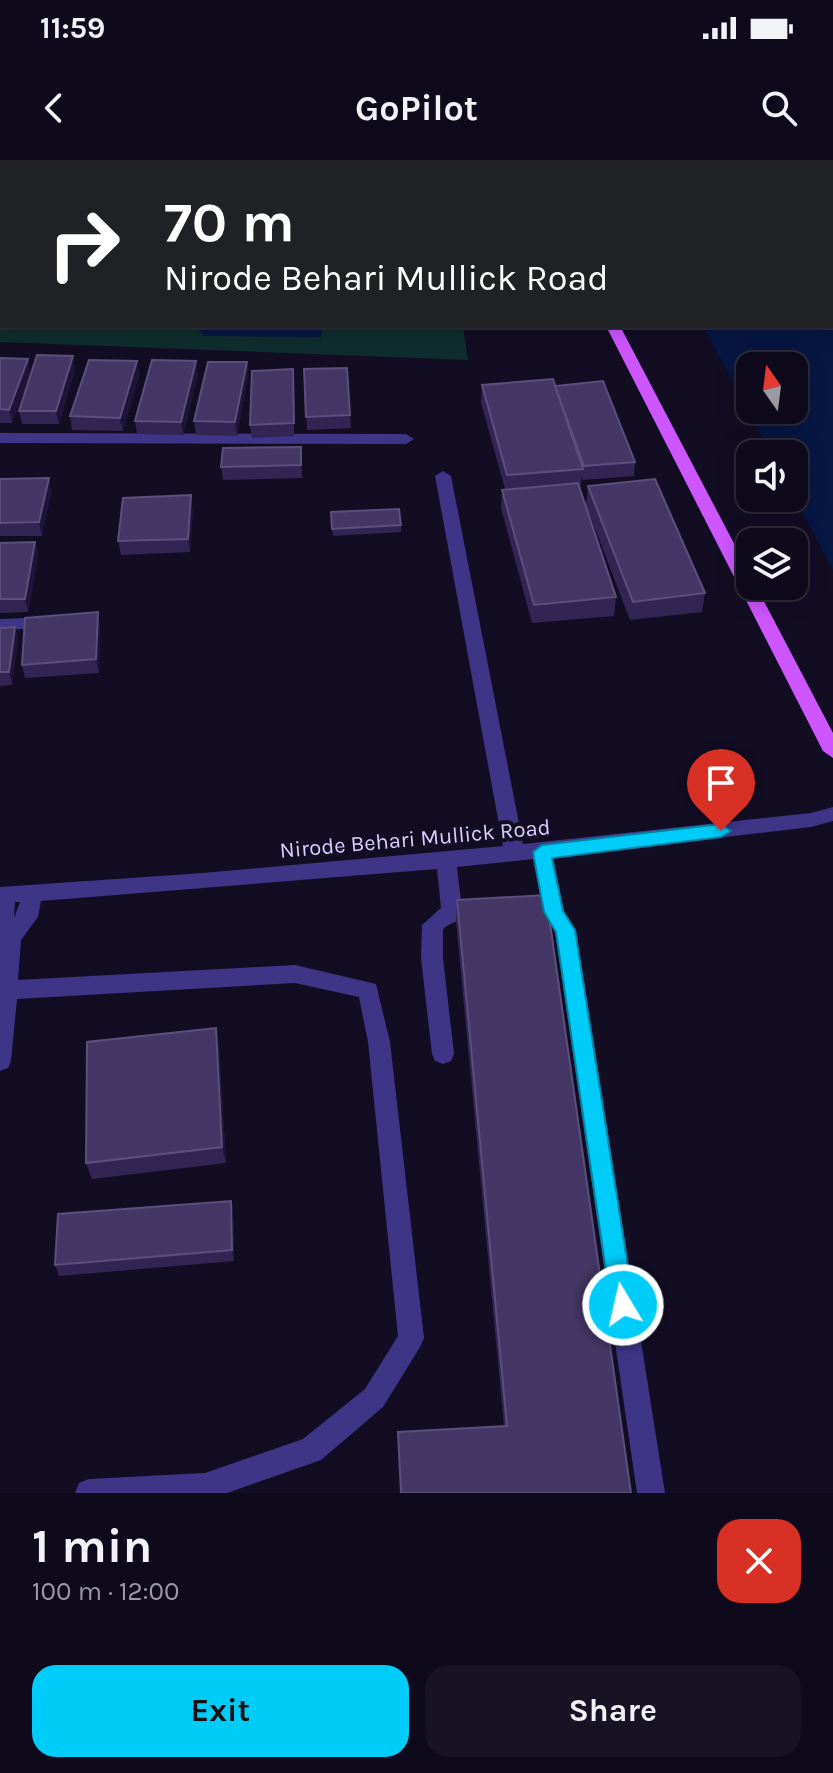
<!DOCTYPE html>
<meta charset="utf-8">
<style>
:root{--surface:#0e0a1b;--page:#171324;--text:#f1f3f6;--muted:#9b9aa3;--line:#2e2b3a;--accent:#00ccfa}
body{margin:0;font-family:Karla,sans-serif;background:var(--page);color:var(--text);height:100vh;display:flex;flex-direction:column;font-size:30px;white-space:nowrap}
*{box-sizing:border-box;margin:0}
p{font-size:26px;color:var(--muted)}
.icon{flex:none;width:44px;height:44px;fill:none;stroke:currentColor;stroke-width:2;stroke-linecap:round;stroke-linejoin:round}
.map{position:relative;height:1333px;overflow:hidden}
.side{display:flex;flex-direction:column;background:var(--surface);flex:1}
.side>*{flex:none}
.banner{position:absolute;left:0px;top:0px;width:834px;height:168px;box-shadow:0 4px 20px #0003,0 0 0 2px var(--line);background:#202124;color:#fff;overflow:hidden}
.needle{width:52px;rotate:346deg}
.fabs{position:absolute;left:736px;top:192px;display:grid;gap:16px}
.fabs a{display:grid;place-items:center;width:72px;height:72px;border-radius:16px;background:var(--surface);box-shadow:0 4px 20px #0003,0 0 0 2px var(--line);font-size:40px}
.pin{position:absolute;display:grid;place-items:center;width:68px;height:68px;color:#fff;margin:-82px -34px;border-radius:50% 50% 50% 0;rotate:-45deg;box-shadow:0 0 8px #0007}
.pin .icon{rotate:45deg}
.me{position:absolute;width:88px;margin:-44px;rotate:351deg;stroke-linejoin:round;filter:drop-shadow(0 0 6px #0008)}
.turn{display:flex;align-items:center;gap:28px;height:168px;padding:0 32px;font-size:36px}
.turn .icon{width:104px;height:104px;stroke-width:2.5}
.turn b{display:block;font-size:56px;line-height:68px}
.round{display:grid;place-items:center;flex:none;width:84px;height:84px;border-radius:24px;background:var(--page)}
.headline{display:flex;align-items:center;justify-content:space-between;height:136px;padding:0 32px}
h1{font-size:48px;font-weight:700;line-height:60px}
.action{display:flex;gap:16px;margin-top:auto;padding:16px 32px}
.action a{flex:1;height:92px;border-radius:24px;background:var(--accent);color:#111;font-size:32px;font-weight:700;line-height:92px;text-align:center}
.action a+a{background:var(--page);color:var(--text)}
.status{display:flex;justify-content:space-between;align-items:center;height:56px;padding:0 40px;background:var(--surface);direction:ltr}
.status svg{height:22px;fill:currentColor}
header{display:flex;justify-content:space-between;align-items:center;height:104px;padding:0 32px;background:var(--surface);font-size:36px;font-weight:700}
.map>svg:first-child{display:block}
.green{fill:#0f2d2e}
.water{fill:#071743;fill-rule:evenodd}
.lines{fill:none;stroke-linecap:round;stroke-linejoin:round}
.minor{fill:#3f3586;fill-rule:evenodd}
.major{fill:#ce56ff;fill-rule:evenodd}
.wall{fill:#322553}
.shaded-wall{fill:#1e1438}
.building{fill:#443765;stroke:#5b4f7e;stroke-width:2}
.route{fill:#00ccfa;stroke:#0085a2;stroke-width:2}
.labels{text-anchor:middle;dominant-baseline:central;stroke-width:8;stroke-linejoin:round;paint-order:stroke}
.street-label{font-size:22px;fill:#d9cfff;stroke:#130d24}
</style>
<div class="status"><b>11:59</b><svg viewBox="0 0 49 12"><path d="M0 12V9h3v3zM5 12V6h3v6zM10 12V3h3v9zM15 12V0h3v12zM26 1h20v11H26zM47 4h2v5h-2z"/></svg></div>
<header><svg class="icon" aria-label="back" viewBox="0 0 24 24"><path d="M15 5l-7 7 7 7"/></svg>GoPilot<svg class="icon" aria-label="search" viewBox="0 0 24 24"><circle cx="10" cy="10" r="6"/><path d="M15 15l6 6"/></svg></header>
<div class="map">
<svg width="833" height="1333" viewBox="0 0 833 1333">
<rect width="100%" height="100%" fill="#130d24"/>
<path class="green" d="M 0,70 L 2,166 L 463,166 L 468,200 L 0,182 Z"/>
<g class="water">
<path d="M 832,153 L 833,155 L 833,410 L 794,337 L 794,294 L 771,294 L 703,166 L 832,166 ZM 794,206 L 794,250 L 750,250 L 750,206 Z"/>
<path d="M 194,166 L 323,166 L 321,177 L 204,176 Z"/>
</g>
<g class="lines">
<g class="minor">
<rect x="0" y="56" width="2" height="8"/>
<path d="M 0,273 L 406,274 L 414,279 L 406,284 L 0,283 Z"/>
<path d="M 443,311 L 451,316 L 523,684 L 811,653 L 833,647 L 833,661 L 811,667 L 553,697 L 564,751 L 576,770 L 665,1333 L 637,1333 L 555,771 L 547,758 L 516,753 L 513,747 L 516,741 L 541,740 L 533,699 L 457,707 L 461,742 L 490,744 L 493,750 L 490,756 C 471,762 461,755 443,769 L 443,798 L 454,894 L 451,901 L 443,904 L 435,901 L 432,894 L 421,798 L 422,765 L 441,748 L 437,709 L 41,741 L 38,757 L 21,780 L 18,820 L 295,805 L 376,824 L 390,882 L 424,1178 L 420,1187 L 383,1247 L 321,1300 L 227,1333 L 75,1333 L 79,1323 L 89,1319 L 205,1313 L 303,1279 L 365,1229 L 398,1176 L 368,882 L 359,837 L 295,823 L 17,839 L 11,901 L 8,908 L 0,911 L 0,727 L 203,713 L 503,686 L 435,316 ZM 15,742 L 20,742 L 14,758 L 14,757 Z"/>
<path d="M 25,458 L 31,460 L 34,464 L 31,468 L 0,471 L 0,459 Z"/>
</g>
<g class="major">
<path d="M 520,0 L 532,0 L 533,2 L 521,2 Z"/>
<path d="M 792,0 L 805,0 L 806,2 L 793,2 Z"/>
<rect x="832" y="43" width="1" height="9"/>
<path d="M 606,166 L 620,166 L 750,414 L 750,426 L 756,426 L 833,573 L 833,598 L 823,591 Z"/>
</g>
</g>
<g class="wall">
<path d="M 149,0 L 246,0 L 245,2 L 149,2 Z"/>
<path d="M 0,198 L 28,199 L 30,212 L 12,263 L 0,263 Z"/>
<path d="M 137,201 L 139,215 L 123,271 L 72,270 L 70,256 Z"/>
<path d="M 247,202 L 248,215 L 237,276 L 196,275 L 194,261 Z"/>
<path d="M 347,208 L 351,268 L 307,270 L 304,209 Z"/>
<path d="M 75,209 L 59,264 L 22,264 L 19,251 Z"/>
<path d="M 198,214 L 183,275 L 137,274 L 135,261 Z"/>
<path d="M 294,223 L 294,276 L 252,278 L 250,265 Z"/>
<path d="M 482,225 L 555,226 L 635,302 L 634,316 L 583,320 L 582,317 L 580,328 L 616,437 L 614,456 L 532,463 L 501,348 L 502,330 L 505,329 L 481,243 Z"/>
<path d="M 301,287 L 302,318 L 223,320 L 221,307 Z"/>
<path d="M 49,318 L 51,332 L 42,376 L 0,376 L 0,319 Z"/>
<path d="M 588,326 L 705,433 L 702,452 L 630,460 L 586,345 Z"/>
<path d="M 193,349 L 190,392 L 121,395 L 118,381 Z"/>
<path d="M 331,352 L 401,365 L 401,372 L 333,376 Z"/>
<path d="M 35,382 L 38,395 L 28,452 L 0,453 L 0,383 Z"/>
<path d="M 100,466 L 99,513 L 25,518 L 22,505 Z"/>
<path d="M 15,467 L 18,480 L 12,525 L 0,526 L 0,468 Z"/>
<path d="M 457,740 L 631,1333 L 504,1266 L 456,761 Z"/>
<path d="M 219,885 L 226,1003 L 92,1019 L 86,1003 Z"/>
<path d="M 231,1041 L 233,1052 L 234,1101 L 59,1116 L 55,1105 Z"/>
</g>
<g class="shaded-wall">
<path d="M 73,196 L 75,209 L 59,264 L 56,251 Z"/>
<path d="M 28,199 L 30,212 L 12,263 L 9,250 Z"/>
<path d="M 137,201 L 139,215 L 123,271 L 120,258 Z"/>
<path d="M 196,201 L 198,214 L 183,275 L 181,262 Z"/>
<path d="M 247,202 L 248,215 L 237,276 L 235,262 Z"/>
<path d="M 49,318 L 51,332 L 42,376 L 39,362 Z"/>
<path d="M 191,335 L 193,349 L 190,392 L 188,379 Z"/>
<path d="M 35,382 L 38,395 L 28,452 L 25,439 Z"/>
<path d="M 98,452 L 100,466 L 99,513 L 96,499 Z"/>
<path d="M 15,467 L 18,480 L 12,525 L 9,512 Z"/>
<path d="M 216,868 L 219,885 L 226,1003 L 222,987 Z"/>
<path d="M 231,1041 L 233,1052 L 234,1101 L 232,1090 Z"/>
</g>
<g class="building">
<path d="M 462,0 L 476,0 L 477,2 L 421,2 Z"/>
<path d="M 37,195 L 73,196 L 56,251 L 19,251 Z"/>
<path d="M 0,198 L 28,199 L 9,250 L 0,249 Z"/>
<path d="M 89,200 L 137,201 L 120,258 L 70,256 Z"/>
<path d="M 152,200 L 196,201 L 181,262 L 135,261 Z"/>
<path d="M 208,202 L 247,202 L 235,262 L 194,261 Z"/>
<path d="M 347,208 L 350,255 L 306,257 L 304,209 Z"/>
<path d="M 293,209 L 294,263 L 250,265 L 252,211 Z"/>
<path d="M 553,219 L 583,309 L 507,315 L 482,225 Z"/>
<path d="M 603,221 L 635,302 L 584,306 L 555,226 Z"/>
<path d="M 301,287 L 301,305 L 221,307 L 223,288 Z"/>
<path d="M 49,318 L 39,362 L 0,363 L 0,319 Z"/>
<path d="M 655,319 L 705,433 L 633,442 L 588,326 Z"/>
<path d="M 578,323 L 616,437 L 534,445 L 502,330 Z"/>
<path d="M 191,335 L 188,379 L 118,381 L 123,338 Z"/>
<path d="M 399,349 L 401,365 L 332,369 L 331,352 Z"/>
<path d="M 35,382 L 25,439 L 0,439 L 0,383 Z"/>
<path d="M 98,452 L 96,499 L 22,505 L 25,458 Z"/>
<path d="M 15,467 L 9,512 L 0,512 L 0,468 Z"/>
<path d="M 546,735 L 631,1333 L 401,1333 L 398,1272 L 507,1266 L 457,740 Z"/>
<path d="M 216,868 L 222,987 L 86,1003 L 87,882 Z"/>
<path d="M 231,1041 L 232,1090 L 55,1105 L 58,1054 Z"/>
</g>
<path class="route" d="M 721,664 L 731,671 L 721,677 L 552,698 L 563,751 L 575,770 L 634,1145 L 631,1153 L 623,1156 L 615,1153 L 611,1145 L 556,772 L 544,752 L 533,692 L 542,685 Z"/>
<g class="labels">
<g class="street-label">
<text transform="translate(415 679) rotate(-5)">Nirode Behari Mullick Road</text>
</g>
</g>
</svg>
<div class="fabs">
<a><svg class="needle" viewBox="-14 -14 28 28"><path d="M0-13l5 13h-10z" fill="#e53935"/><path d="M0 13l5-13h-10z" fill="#9b9aa3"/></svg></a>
<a><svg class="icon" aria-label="sound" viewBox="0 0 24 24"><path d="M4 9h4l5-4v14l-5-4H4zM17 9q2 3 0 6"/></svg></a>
<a><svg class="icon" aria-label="layers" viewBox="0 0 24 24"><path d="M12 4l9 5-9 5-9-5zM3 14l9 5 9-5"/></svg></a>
</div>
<div class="pin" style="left:721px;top:671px;background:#d93025"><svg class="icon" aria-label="arrive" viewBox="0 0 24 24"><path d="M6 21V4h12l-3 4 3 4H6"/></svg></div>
<svg class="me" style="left:623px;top:1145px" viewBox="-20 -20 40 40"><circle r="17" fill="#00ccfa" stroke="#fff" stroke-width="3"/><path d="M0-11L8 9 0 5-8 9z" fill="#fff"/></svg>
<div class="banner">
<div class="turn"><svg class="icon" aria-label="right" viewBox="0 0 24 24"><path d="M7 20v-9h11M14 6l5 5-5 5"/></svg><div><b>70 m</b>Nirode Behari Mullick Road</div></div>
</div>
</div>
<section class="side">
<div class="headline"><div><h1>1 min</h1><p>100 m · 12:00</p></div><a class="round" style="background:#d93025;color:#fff"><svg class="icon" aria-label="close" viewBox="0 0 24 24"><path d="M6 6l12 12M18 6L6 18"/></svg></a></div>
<div class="action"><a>Exit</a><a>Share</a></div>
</section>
